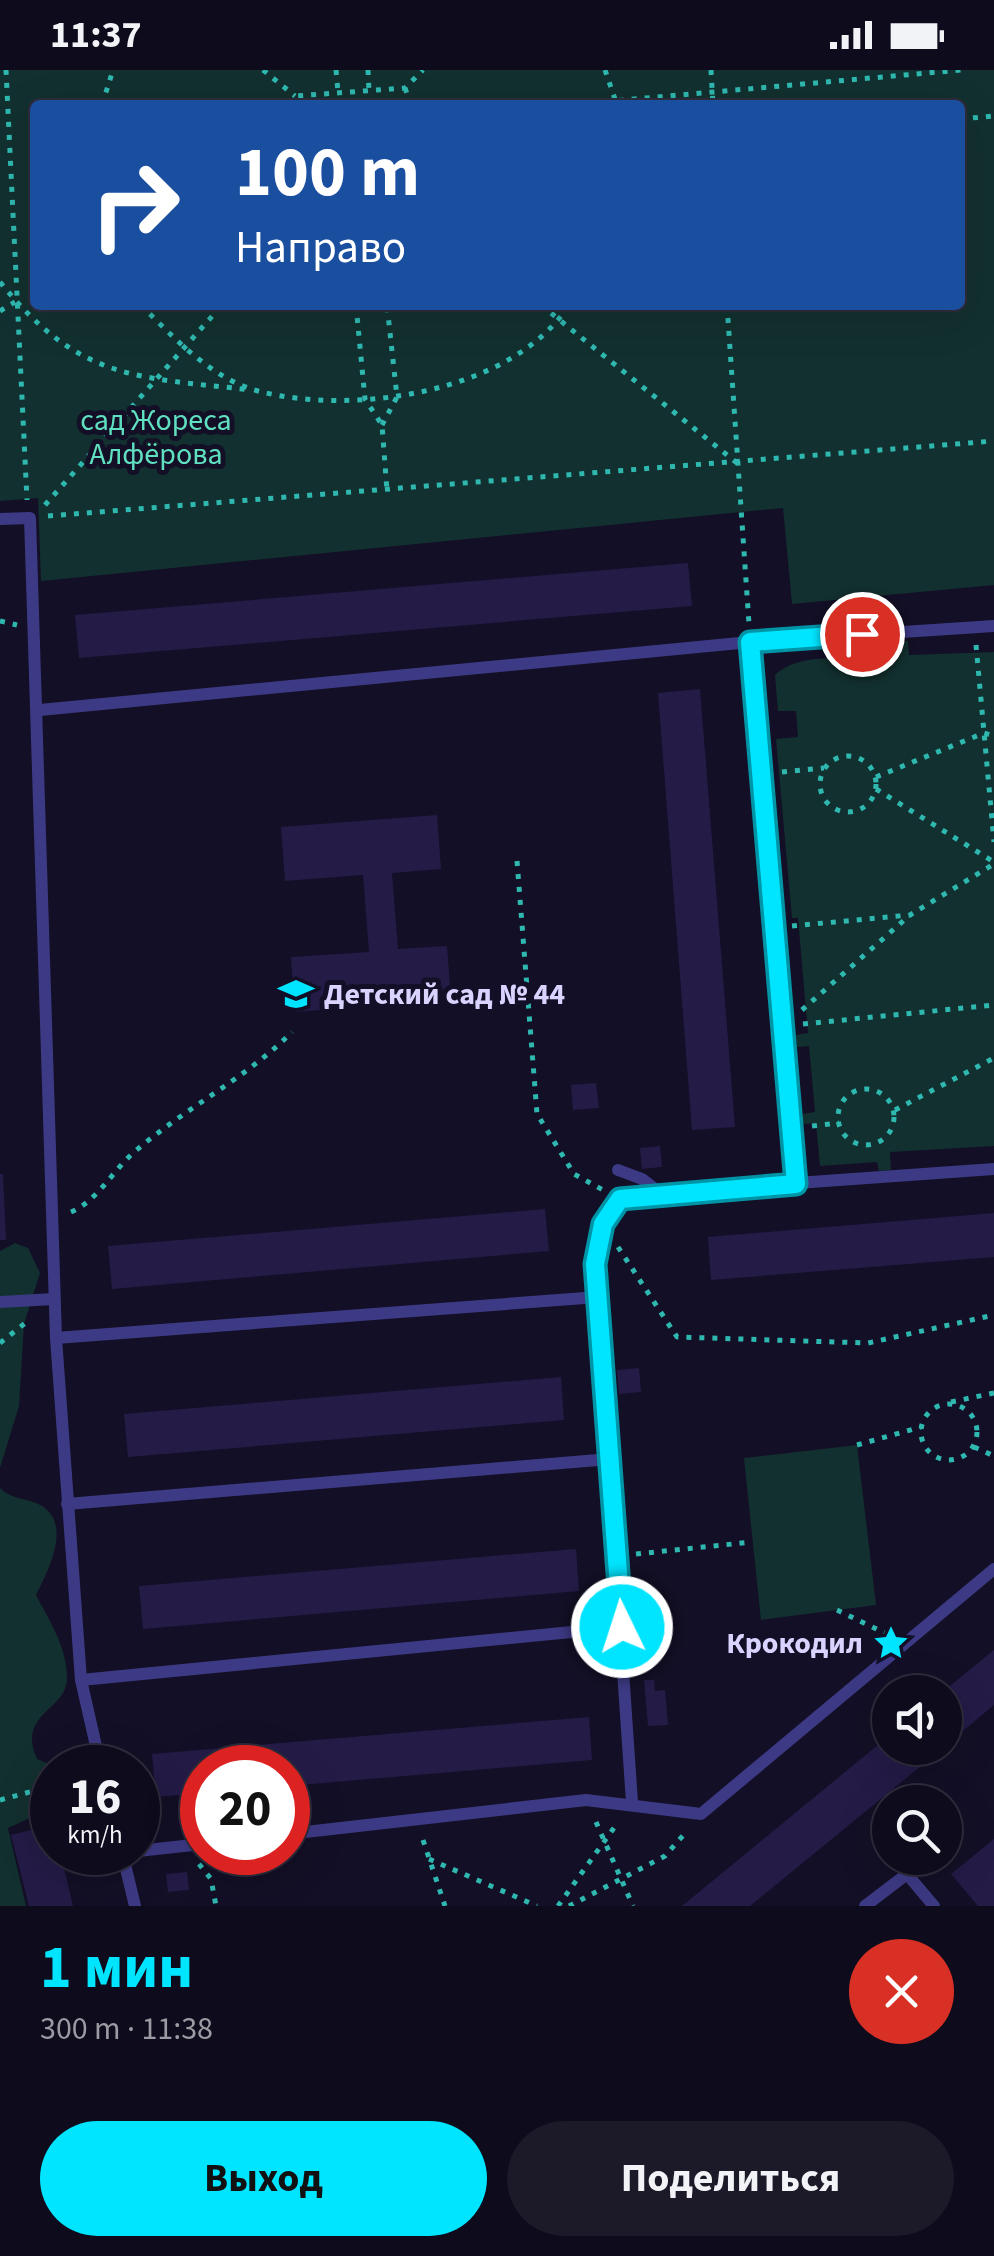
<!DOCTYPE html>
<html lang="ru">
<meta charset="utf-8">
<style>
:root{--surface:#0e0b1c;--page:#1c1929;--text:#f1f3f6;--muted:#9b9ba3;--line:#2e2b3b;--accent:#00e5ff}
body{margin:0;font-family:"Source Sans 3",sans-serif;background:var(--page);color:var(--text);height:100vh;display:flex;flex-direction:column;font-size:38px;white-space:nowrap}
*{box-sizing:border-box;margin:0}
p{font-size:32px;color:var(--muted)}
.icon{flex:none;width:55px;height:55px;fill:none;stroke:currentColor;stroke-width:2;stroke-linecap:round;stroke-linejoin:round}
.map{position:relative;height:1836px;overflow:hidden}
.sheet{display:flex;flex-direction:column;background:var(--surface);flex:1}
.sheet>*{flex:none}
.top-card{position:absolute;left:30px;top:30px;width:935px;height:210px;border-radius:10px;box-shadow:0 10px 40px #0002,0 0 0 2px var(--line);background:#1a4fa0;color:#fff;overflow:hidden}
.tools{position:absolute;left:872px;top:1605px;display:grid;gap:20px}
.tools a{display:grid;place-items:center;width:90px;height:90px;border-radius:50%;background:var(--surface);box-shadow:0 10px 40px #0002,0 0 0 2px var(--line);font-size:50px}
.speed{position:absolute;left:30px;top:1675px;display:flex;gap:20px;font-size:50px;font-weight:700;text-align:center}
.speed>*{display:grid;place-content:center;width:130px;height:130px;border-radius:50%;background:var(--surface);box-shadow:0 10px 40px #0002,0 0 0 2px var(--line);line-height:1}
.speed small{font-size:25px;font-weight:400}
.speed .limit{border:15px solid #d22;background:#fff;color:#111}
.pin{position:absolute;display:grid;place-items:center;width:85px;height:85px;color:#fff;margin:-42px;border:5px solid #fff;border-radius:50%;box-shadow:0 2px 10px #0007}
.me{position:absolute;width:110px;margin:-55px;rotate:356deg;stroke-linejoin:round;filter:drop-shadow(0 0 8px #0008)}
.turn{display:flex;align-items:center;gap:35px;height:210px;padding:0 40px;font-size:45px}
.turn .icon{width:130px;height:130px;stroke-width:2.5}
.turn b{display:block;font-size:70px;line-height:85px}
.round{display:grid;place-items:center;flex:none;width:105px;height:105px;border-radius:52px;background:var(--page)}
.head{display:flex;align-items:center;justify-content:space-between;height:170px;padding:0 40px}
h1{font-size:60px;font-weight:700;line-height:75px;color:var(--accent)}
.action{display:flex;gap:20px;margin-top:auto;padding:20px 40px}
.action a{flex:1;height:115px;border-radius:60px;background:var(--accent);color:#111;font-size:40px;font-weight:700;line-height:115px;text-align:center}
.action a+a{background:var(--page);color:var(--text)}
.status{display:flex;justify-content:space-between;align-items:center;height:70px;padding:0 50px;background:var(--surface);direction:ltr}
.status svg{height:28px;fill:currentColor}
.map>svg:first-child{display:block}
.green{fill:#12302f;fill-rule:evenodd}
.building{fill:#241b47}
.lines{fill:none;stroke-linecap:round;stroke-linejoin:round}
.path{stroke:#2fb8b0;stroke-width:5;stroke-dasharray:5 8;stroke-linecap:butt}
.lane{stroke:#3d3a85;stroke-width:12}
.route-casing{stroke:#0095a6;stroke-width:25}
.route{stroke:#00e5ff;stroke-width:18}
.labels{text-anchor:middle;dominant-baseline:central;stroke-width:10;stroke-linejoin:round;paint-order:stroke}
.park-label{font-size:30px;fill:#5fe0c0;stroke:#130f26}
.poi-label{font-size:30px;font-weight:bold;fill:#d9d4ff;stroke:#130f26;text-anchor:start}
</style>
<div class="status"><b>11:37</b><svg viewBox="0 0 49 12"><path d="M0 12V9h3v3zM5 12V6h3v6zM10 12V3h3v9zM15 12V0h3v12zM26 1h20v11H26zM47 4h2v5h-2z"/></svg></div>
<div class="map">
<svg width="994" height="1836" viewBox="0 0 994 1836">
<rect width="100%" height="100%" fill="#130f26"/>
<g class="green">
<path d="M 0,0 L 994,0 L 994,515 L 792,534 L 783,438 L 41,511 L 38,428 L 0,431 ZM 35,35 L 960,35 L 960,235 L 35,235 Z"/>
<path d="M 908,571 L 909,585 L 994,582 L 994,1076 L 890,1082 L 891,1100 L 879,1101 L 877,1092 L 820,1096 L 816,1053 L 803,1054 L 802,1044 L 815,1042 L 809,976 L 797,977 L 796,965 L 808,963 L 798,848 L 792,848 L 776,669 L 798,667 L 796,641 L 778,641 L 775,605 C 798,583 840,589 869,588 L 868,573 Z"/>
<path d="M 15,1173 L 28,1178 L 40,1203 L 24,1254 L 19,1336 L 0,1398 L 0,1181 Z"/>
<path d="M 857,1375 L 876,1535 L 761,1550 L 744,1388 Z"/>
<path d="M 0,1418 C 9,1428 23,1428 36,1433 C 75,1449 49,1499 36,1525 C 49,1550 67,1577 67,1607 C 68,1641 16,1642 37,1689 L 56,1697 L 52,1738 L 8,1758 L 26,1836 L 0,1836 Z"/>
</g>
<g class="building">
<path d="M 688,493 L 692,536 L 79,588 L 75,545 Z"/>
<path d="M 700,619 L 735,1057 L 692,1060 L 658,623 Z"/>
<path d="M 437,745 L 441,799 L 392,803 L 398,879 L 447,876 L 451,930 L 295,942 L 291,887 L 369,882 L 363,805 L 285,811 L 281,757 Z"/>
<path d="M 596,1013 L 599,1038 L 573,1040 L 571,1015 Z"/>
<path d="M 660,1076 L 662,1097 L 642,1099 L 640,1078 Z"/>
<path d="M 0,1104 L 3,1104 L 6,1170 L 0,1170 Z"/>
<path d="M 545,1139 L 549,1181 L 112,1219 L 108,1176 Z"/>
<path d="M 994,1143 L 994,1187 L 711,1210 L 708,1167 Z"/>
<path d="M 639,1298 L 641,1322 L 619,1324 L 617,1300 Z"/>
<path d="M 561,1307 L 564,1350 L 128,1387 L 124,1344 Z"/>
<path d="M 576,1479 L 579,1521 L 143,1559 L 139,1516 Z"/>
<path d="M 994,1580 L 994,1635 L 945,1676 L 945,1620 Z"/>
<path d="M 644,1610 L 654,1610 L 655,1621 L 665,1620 L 668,1655 L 648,1656 Z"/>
<path d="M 589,1647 L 592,1690 L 288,1716 L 288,1698 L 202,1698 L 202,1723 L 156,1727 L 152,1684 Z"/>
<path d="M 890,1665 L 890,1678 L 943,1678 L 750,1836 L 682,1836 Z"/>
<path d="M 52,1755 L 52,1782 L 60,1782 L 73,1836 L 29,1836 L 11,1765 Z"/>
<path d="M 994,1769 L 994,1836 L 978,1836 L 951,1804 Z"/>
<path d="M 187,1802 L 189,1820 L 168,1822 L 166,1804 Z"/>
</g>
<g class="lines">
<g class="path">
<path d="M 6,0 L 27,430"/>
<path d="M 263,0 L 295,26"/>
<path d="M 336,0 L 338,22"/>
<path d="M 368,0 L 369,21"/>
<path d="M 605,0 L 617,35"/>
<path d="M 711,0 L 713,35"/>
<path d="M 405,18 L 411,35"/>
<path d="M 102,35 L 113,0"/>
<path d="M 291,35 L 295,26 L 405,18 L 423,0"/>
<path d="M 567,35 L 961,0"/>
<path d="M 960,49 L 994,46"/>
<path d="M 0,212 C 79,310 134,307 252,320"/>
<path d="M 141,235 C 173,267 212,309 258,321 C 353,346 512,323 569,235"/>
<path d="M 356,235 L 365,329 L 382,355 L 387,421"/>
<path d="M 541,235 L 737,393"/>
<path d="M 727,235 L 749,554"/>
<path d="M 0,241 L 15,232"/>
<path d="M 382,355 L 397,327 L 387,235"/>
<path d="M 45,435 L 222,235"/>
<path d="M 48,446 L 994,371"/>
<path d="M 0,551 L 17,555"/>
<path d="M 976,575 L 994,772"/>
<circle cx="848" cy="714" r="28"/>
<path d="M 782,702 L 824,698"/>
<path d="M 876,707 L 984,663 L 994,666"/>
<path d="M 876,719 L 994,792"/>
<path d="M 517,791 L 537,1044 L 574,1104 L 603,1120"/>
<path d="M 792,856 L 910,845 L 994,794"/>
<path d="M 802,940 L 910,845"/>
<path d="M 803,954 L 994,935"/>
<circle cx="866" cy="1047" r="28"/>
<path d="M 895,1040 L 994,988"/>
<path d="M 812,1056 L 839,1053"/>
<path d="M 71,1142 C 97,1131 112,1102 132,1084 C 183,1039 244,1010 292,962"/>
<path d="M 618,1177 L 677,1267 L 868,1273 L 994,1245"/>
<path d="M 0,1273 L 29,1250"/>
<path d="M 951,1332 L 994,1323"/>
<circle cx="949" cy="1362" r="28"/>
<path d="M 857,1375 L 921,1357"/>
<path d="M 974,1377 L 994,1386"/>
<path d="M 636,1484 L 752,1472"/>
<path d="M 837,1540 L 889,1565"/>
<path d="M 0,1730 L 52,1716"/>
<path d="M 596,1752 L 633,1836"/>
<path d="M 423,1770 L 445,1836"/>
<path d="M 429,1789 L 537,1836"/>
<path d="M 199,1794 L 211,1809 L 216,1836"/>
<path d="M 558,1836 L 616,1755"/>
<path d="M 569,1836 L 665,1786 L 687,1761"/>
</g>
<g class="lane">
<path d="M 0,449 L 30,448 L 56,1268 L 81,1610 L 101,1698"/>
<path d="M 750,572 L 797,1113 L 994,1099"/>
<path d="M 40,640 L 750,572 L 994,556"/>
<path d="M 618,1100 L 642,1109 L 660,1123"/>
<path d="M 0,1232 L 54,1229"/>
<path d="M 56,1268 L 598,1227"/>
<path d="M 67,1434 L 610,1389"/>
<path d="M 81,1610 L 622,1557"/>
<path d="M 632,1732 L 595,1194 L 603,1154 L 620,1129 L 797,1113"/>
<path d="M 288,1764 L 586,1730 L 701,1744 L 994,1499"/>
<path d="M 138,1781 L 202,1774"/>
<path d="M 122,1782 L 135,1836"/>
<path d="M 865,1836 L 907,1804 L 934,1836"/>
</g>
</g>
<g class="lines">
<defs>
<path id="route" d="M 622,1557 L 595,1194 L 603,1154 L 620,1129 L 796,1114 L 750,572 L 862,564"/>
</defs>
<use href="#route" class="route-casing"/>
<use href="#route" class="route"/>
</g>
<defs>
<symbol id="school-bare" viewBox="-9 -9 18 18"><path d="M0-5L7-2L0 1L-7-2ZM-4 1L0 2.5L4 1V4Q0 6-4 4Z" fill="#00e5ff" stroke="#130f26" stroke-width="2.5" paint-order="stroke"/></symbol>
<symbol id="sight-bare" viewBox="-9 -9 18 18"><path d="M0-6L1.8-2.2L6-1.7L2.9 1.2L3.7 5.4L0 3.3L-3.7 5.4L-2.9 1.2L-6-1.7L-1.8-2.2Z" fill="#00e5ff" stroke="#130f26" stroke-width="2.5" paint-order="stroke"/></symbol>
</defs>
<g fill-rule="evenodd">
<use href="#school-bare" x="271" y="899" width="50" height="50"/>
<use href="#sight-bare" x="866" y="1548" width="50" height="50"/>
</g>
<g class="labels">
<g class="park-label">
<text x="156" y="350">сад Жореса<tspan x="156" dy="34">Алфёрова</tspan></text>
</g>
<g class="poi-label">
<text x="324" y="924">Детский сад № 44</text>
<text x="863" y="1573" text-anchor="end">Крокодил</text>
</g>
</g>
</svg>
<div class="tools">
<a><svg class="icon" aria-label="sound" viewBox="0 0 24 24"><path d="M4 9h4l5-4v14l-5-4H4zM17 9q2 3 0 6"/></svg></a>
<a><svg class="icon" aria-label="search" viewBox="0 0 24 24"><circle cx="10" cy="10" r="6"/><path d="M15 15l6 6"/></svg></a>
</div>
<div class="speed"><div>16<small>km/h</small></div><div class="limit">20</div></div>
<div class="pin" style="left:862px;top:564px;background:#d93025"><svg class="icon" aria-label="arrive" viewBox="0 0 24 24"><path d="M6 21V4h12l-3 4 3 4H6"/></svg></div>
<svg class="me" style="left:622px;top:1557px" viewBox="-20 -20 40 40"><circle r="17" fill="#00e5ff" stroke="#fff" stroke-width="3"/><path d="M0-11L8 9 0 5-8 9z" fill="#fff"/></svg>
<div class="top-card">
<div class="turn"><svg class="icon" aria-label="right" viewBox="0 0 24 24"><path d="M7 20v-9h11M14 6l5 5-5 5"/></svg><div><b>100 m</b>Направо</div></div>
</div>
</div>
<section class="sheet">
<div class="head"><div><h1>1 мин</h1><p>300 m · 11:38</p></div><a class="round" style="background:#d93025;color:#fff"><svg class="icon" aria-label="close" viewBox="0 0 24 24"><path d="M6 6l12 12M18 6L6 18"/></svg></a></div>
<div class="action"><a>Выход</a><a>Поделиться</a></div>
</section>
